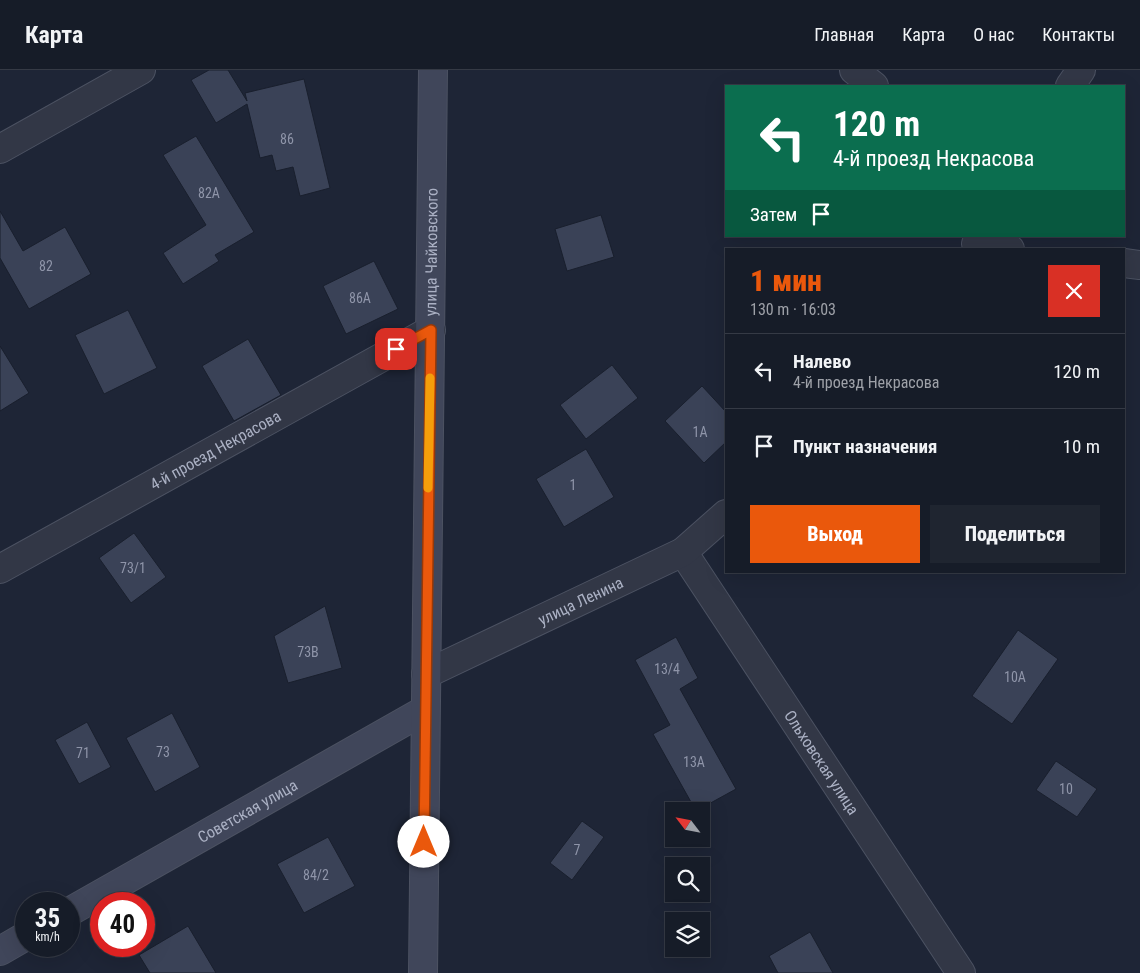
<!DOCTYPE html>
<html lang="ru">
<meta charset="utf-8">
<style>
:root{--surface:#161c28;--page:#1f2530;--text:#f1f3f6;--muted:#9ea1a8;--line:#353a45;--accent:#ea580c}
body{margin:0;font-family:"Roboto Condensed",sans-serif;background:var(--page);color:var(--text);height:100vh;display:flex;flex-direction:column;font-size:19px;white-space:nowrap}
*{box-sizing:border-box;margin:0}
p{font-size:16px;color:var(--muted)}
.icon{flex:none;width:28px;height:28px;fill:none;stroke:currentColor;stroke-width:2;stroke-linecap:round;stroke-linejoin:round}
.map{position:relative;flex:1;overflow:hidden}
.sheet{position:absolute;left:725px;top:178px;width:400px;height:325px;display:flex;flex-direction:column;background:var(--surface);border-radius:0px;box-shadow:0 5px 20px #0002,0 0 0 1px var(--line)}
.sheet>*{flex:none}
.hud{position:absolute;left:725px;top:15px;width:400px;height:152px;border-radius:0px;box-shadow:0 5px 20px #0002,0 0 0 1px var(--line);background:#0b6e4f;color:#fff;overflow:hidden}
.needle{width:32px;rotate:302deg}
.controls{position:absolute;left:665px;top:732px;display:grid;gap:10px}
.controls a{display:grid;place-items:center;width:45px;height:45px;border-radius:0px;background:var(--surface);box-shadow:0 5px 20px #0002,0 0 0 1px var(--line);font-size:25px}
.speed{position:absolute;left:15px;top:822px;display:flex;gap:10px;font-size:25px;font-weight:700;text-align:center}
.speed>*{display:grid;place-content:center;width:65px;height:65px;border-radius:50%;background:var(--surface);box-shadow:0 5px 20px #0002,0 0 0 1px var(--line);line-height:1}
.speed small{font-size:12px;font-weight:400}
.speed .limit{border:8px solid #d22;background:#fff;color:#111}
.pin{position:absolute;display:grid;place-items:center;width:42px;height:42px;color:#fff;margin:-21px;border-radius:10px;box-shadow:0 2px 8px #0006}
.me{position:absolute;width:55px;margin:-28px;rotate:0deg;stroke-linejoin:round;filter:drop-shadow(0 0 4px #0008)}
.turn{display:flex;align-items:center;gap:18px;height:105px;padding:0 25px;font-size:22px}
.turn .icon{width:65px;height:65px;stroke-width:2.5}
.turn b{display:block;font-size:35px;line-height:42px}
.then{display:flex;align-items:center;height:48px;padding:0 25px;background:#0003;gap:10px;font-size:19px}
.round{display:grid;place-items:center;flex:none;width:52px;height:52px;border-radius:0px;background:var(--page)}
.summary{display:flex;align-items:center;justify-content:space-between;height:85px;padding:0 25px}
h1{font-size:30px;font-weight:800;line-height:38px;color:var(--accent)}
.cta{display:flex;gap:10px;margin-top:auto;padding:10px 25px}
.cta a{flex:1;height:58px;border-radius:0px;background:var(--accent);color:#fff;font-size:20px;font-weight:800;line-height:58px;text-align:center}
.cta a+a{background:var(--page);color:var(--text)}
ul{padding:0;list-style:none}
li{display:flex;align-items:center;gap:15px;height:75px;padding:0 25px;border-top:1px solid var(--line)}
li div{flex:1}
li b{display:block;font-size:19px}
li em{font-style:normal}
header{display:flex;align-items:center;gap:30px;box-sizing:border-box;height:70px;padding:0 25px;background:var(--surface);border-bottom:1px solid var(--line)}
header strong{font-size:24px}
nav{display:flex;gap:28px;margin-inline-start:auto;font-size:18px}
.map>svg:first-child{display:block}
.building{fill:#3a4257;stroke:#191f2d}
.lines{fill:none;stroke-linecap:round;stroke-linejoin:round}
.street-casing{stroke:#4c5262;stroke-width:30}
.secondary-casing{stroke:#4c5262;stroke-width:30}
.street{stroke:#323746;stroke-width:28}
.secondary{stroke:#40465a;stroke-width:28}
.route-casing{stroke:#983908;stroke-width:12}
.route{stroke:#ea580c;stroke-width:9}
.slow{stroke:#f59e0b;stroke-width:9}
.labels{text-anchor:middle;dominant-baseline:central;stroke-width:5;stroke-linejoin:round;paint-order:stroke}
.number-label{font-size:14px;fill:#8f95a9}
.street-label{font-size:16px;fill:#abb1c4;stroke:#181d2b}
</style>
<header>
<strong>Карта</strong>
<nav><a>Главная</a><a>Карта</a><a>О нас</a><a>Контакты</a></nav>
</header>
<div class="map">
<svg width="1140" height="903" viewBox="0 0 1140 903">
<rect width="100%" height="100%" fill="#1e2536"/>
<g class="building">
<path d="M 209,0 L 228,0 L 247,31 L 245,23 L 304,9 L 330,118 L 300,126 L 293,97 L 276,101 L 272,85 L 260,88 L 247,34 L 216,53 L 191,10 Z"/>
<path d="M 196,66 L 254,162 L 215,185 L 219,191 L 183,214 L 163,183 L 206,155 L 163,85 Z"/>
<path d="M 0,141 L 23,181 L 65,157 L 91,204 L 29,239 L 0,188 Z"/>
<path d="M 601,145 L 614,187 L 567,201 L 555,159 Z"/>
<path d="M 374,191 L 398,239 L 346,264 L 323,216 Z"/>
<path d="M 128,240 L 157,298 L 104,324 L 75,265 Z"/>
<path d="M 248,269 L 281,325 L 234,351 L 202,296 Z"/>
<path d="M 0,276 L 29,323 L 0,341 Z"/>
<path d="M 612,295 L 638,328 L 586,369 L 560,335 Z"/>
<path d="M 702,316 L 726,342 L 726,372 L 704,393 L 665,351 Z"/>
<path d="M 586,379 L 614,427 L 564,457 L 536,409 Z"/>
<path d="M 134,463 L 166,507 L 131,533 L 99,488 Z"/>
<path d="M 325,536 L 342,598 L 288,613 L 274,566 Z"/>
<path d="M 1018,560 L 1058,589 L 1012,654 L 972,626 Z"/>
<path d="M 676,567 L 698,608 L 680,619 L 736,719 L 696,741 L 653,664 L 670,655 L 635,590 Z"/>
<path d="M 172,643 L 200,697 L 155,722 L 126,668 Z"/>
<path d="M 87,652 L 111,697 L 79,714 L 55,670 Z"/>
<path d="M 1056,691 L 1097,719 L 1077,747 L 1036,720 Z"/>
<path d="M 582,751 L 604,767 L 572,810 L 550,793 Z"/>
<path d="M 328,767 L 355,816 L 304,843 L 277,794 Z"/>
<path d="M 188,856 L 216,903 L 150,903 L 139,885 Z"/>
<path d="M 810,862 L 833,903 L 778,903 L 769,886 Z"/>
</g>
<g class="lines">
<defs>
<g id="street">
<path d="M 854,0 L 874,16"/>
<path d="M 1070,16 L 1081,0"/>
<path d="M 0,79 L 141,0"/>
<path d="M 976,174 L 1010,179"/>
<path d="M 1124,193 L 1140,195"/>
<path id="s1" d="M 683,482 L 961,903"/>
<path id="s2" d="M 0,499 L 431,260"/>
<path id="s3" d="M 426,604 L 683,482 L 726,444"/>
</g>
<g id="secondary">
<path id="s4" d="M 69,842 L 425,640"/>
<path d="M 0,881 L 26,866"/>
<path id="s5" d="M 423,903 L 433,0"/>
</g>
</defs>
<use href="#street" class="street-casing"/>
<use href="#secondary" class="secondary-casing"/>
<use href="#street" class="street"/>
<use href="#secondary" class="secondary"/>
</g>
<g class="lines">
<defs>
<path id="route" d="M 396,279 L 431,260 L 424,772"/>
</defs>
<use href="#route" class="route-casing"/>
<use href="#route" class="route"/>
<path class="slow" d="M 428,418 L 430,308"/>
</g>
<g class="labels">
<g class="number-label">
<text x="287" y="69">86</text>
<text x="209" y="123">82А</text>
<text x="46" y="196">82</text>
<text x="360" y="228">86А</text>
<text x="700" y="362">1А</text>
<text x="573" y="415">1</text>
<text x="133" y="498">73/1</text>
<text x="308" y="582">73В</text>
<text x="667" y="599">13/4</text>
<text x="1015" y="607">10А</text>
<text x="163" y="682">73</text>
<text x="83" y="683">71</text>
<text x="694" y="692">13А</text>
<text x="1066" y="719">10</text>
<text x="577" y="780">7</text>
<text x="316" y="805">84/2</text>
</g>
<g class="street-label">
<text stroke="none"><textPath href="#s5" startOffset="721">улица Чайковского</textPath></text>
<text stroke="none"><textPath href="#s2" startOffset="246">4-й проезд Некрасова</textPath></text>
<text stroke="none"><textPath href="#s3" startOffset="171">улица Ленина</textPath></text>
<text stroke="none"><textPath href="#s1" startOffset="252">Ольховская улица</textPath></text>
<text stroke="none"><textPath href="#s4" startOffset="205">Советская улица</textPath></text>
</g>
</g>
</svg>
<div class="controls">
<a><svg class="needle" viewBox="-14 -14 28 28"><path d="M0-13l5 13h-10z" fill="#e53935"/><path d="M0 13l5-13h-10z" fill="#9ea1a8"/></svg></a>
<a><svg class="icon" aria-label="search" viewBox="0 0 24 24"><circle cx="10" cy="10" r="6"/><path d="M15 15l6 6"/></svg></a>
<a><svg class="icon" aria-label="layers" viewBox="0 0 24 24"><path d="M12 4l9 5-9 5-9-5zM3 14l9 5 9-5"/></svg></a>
</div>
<div class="speed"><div>35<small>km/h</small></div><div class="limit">40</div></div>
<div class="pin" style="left:396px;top:279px;background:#d93025"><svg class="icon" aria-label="arrive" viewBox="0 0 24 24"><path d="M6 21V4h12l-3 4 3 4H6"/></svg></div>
<svg class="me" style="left:424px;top:772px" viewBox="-20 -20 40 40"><circle r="19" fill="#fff"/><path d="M0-13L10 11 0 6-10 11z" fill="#ea580c"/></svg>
<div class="hud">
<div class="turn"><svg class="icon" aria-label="left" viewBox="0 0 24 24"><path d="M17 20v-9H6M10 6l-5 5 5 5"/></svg><div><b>120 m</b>4-й проезд Некрасова</div></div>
<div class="then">Затем<svg class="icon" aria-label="arrive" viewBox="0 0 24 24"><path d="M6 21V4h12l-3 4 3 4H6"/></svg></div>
</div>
<section class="sheet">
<div class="summary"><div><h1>1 мин</h1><p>130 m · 16:03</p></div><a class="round" style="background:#d93025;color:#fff"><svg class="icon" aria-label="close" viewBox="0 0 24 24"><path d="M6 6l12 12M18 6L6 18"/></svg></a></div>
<ul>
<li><svg class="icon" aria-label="left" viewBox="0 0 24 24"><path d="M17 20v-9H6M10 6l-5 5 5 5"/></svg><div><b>Налево</b><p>4-й проезд Некрасова</p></div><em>120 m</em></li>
<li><svg class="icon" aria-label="arrive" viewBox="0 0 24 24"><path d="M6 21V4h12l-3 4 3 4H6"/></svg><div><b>Пункт назначения</b></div><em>10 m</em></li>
</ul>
<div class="cta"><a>Выход</a><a>Поделиться</a></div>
</section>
</div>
